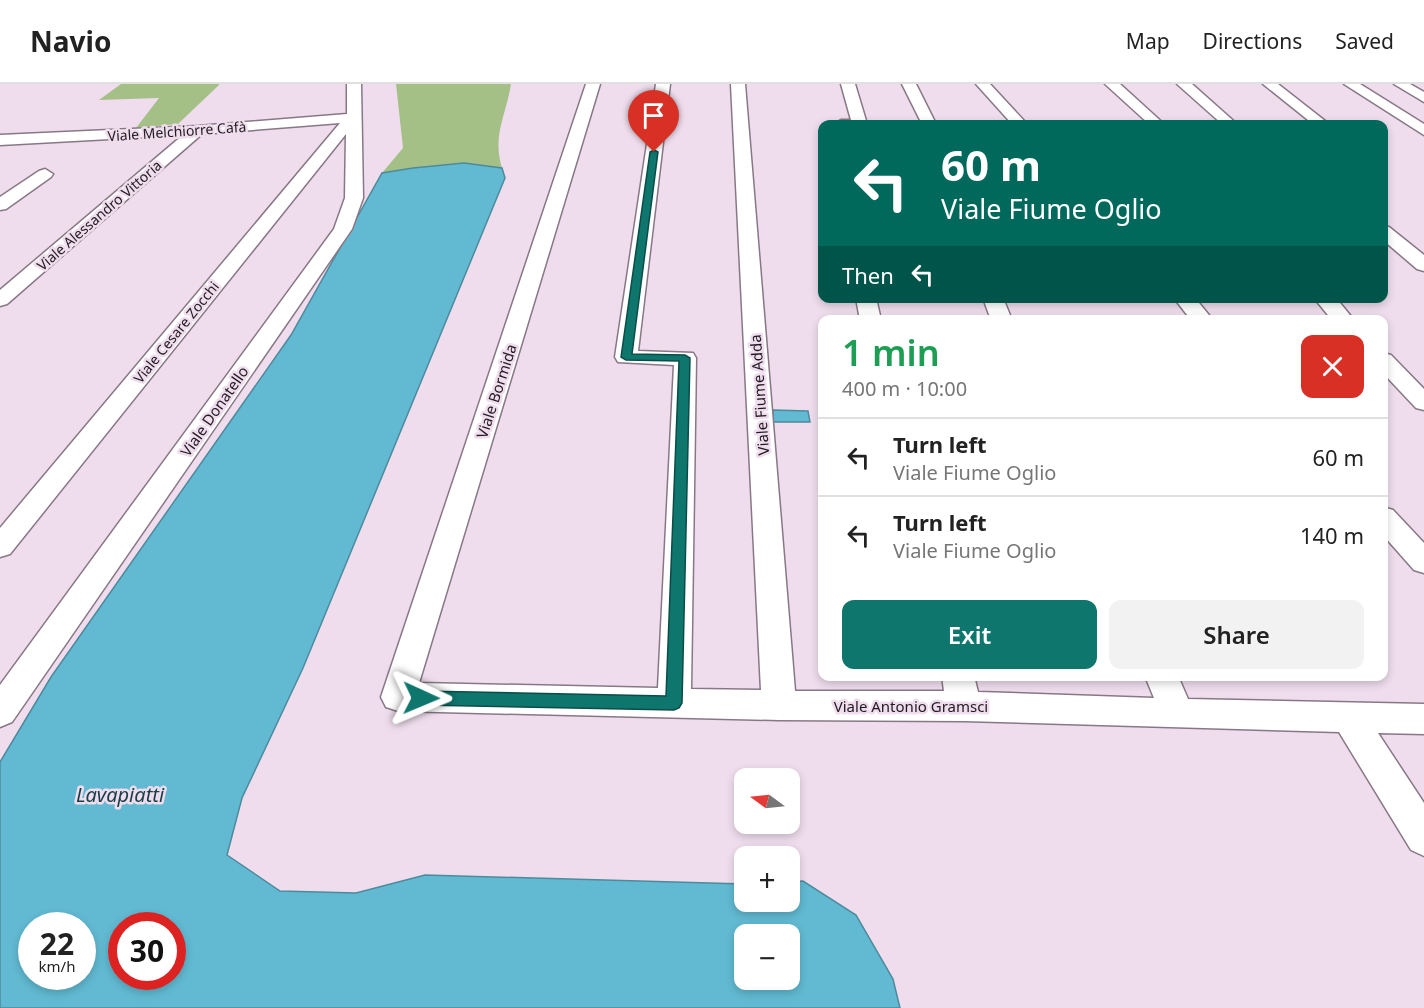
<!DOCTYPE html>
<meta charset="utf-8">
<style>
:root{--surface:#fff;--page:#f2f2f2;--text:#222;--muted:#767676;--line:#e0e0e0;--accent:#0f766e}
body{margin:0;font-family:"Noto Sans",sans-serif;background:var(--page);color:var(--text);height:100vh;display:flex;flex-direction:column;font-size:22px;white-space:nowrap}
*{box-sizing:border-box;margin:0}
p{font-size:20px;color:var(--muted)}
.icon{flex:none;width:33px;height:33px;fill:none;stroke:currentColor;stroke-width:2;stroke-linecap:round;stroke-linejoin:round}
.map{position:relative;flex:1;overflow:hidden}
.drawer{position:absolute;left:818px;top:231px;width:570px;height:366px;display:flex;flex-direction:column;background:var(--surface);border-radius:12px;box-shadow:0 3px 9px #0003}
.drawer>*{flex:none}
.banner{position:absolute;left:818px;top:36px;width:570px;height:183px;border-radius:12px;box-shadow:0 3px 9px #0003;background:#00695c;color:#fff;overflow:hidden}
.needle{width:39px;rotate:285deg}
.fabs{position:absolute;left:734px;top:684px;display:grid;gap:12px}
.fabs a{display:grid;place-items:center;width:66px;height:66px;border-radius:12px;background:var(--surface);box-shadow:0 3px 9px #0003;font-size:30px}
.speed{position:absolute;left:18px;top:828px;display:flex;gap:12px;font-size:30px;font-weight:700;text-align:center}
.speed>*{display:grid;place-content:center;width:78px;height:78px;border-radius:50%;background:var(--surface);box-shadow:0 3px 9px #0003;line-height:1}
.speed small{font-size:15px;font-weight:400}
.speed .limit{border:9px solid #d22;background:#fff;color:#111}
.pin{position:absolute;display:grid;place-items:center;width:51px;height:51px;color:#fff;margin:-62px -26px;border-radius:50% 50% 50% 0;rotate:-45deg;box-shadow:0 0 6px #0007}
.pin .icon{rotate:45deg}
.me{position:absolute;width:66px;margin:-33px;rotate:91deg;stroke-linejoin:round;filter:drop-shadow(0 0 4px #0008)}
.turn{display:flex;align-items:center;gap:21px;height:126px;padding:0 24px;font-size:27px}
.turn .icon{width:78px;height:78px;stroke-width:2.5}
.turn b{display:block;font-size:42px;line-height:51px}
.then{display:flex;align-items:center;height:57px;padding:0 24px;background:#0003;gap:12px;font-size:22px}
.round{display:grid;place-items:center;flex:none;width:63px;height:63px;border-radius:12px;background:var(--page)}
.summary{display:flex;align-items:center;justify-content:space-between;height:102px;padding:0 24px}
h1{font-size:36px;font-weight:600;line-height:45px;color:#1e9e55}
.action{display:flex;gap:12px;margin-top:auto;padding:12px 24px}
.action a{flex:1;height:69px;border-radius:12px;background:var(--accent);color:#fff;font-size:24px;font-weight:600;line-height:69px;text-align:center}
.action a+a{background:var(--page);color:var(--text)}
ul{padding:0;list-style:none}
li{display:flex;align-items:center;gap:18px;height:78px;padding:0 24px;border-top:2px solid var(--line)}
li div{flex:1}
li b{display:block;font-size:22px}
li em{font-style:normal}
header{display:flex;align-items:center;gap:36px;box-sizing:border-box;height:84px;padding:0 30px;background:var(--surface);border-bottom:2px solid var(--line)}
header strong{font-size:28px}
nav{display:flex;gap:33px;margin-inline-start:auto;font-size:21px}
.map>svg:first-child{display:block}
.green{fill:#a5c087}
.water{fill:#61bad2;stroke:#4e8a9d;stroke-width:1.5;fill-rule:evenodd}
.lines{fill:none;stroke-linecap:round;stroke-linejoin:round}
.street-casing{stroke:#887886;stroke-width:3}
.street{fill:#fff;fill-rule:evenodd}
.route{fill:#0f766e;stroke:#0a4d48;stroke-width:1.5}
.labels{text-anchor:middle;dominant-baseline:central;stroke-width:5;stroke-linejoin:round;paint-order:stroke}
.far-street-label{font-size:14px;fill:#201a20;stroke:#efdded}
.street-label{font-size:15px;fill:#201a20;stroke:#efdded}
.near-water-label{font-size:20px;font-style:italic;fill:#143e48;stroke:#efdded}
</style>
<header>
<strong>Navio</strong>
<nav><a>Map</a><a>Directions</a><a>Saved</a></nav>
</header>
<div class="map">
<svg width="1424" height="924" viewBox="0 0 1424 924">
<rect width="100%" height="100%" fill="#efdded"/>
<g class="green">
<path d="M 121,0 L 219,0 L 219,1 L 178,40 L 136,44 L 159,14 L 99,16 Z"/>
<path d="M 396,0 L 511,0 C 506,32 492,51 502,84 L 464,79 L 413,84 L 382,89 L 403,64 Z"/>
</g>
<g class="water">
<path d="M 464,79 L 502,84 L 505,94 L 303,584 L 242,714 L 227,771 L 280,807 L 356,809 L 425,791 L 744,800 L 744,818 L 789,818 L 789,798 L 803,797 L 856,831 L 893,895 L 900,924 L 0,924 L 0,678 L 51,593 L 291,251 L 382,89 L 413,84 ZM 32,842 L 82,842 L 82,892 L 32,892 ZM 122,842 L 172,842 L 172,892 L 122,892 ZM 744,850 L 789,850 L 789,896 L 744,896 Z"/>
<path d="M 773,326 L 808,327 L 810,338 L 773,338 Z"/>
</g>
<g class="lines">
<defs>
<g id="street">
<path d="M 347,0 L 361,0 L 363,114 L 352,145 L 12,638 L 0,643 L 0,601 L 334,145 L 345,114 L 346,50 L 10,470 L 0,473 L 0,444 L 340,39 L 202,50 L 7,220 L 0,222 L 0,206 L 183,51 L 0,61 L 0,51 L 198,42 L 347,30 Z"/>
<path d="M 586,0 L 600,0 L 419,599 L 658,604 L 674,281 L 618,278 L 615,273 L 656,0 L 670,0 L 638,267 L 693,269 L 696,274 L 691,605 L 761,606 L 731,0 L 745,0 L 795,607 L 944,607 L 942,592 L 974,592 L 978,608 L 1154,614 L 1145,592 L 1178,592 L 1188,615 L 1424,620 L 1424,650 L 1378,649 L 1424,719 L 1424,772 L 1411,766 L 1339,648 L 964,637 L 779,636 L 398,627 L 386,623 L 381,613 Z"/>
<path d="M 841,0 L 855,0 L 867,40 L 834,40 L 841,36 L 851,36 Z"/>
<path d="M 902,0 L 916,0 L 936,40 L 922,40 Z"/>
<path d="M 976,0 L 990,0 L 1027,40 L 1012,40 Z"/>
<path d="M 1105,0 L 1120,0 L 1164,40 L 1149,40 Z"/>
<path d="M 1177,0 L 1192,0 L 1237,40 L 1222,40 Z"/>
<path d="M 1263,0 L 1278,0 L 1329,40 L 1313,40 Z"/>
<path d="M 1344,0 L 1360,0 L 1424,40 L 1424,51 Z"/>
<path d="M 1394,0 L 1410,0 L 1424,8 L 1424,18 Z"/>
<path d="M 45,85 L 53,90 L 51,93 L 6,125 L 0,126 L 0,113 L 39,87 Z"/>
<path d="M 1383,142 L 1389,143 L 1424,171 L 1424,187 L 1417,185 L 1383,156 Z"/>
<path d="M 856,214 L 876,214 L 881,236 L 860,236 Z"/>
<path d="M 983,214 L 1003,214 L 1012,236 L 991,236 Z"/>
<path d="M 1174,214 L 1195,214 L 1213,236 L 1191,236 Z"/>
<path d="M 1314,214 L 1336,214 L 1354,236 L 1332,236 Z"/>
<path d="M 1383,269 L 1391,271 L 1424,305 L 1424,326 L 1416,324 L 1383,289 Z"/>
<path d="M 1383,423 L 1393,426 L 1424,459 L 1424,489 L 1414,486 L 1383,451 Z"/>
</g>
</defs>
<use href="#street" class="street-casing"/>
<use href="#street" class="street"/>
</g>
<path class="route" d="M 654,66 L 658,68 L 632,270 L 685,271 L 690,274 L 682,619 L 679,624 L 674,626 L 421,621 L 416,619 L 413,614 L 416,609 L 421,607 L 666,612 L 679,277 L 626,276 L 621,273 L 650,68 Z"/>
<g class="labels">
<g class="far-street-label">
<text transform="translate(177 47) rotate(-4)">Viale Melchiorre Cafà</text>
<text transform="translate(99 131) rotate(-41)">Viale Alessandro Vittoria</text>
<text transform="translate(176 248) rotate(-51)">Viale Cesare Zocchi</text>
</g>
<g class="street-label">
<text transform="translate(496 307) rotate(-72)">Viale Bormida</text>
<text transform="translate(759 311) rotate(-94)">Viale Fiume Adda</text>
<text transform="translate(214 327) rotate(-55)">Viale Donatello</text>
<text x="911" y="622">Viale Antonio Gramsci</text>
</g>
<g class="near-water-label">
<text x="120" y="710">Lavapiatti</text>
</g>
</g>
</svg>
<div class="fabs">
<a><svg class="needle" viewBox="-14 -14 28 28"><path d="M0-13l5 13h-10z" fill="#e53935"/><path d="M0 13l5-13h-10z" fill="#767676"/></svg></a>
<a>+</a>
<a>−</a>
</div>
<div class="speed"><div>22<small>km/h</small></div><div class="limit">30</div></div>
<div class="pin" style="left:654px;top:68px;background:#d93025"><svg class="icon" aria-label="arrive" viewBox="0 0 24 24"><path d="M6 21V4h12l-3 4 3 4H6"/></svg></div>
<svg class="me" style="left:421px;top:614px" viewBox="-20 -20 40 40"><path d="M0-17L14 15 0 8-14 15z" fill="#0f766e" stroke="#fff" stroke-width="4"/></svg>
<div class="banner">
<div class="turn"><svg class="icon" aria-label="left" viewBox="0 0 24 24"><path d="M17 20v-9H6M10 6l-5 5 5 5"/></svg><div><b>60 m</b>Viale Fiume Oglio</div></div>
<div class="then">Then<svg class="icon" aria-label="left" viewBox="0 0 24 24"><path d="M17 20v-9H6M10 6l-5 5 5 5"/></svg></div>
</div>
<section class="drawer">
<div class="summary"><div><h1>1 min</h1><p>400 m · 10:00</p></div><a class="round" style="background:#d93025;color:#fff"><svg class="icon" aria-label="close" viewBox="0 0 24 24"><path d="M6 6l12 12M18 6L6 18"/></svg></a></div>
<ul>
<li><svg class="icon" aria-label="left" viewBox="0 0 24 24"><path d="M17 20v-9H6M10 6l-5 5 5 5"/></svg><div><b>Turn left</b><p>Viale Fiume Oglio</p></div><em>60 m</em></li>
<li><svg class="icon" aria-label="left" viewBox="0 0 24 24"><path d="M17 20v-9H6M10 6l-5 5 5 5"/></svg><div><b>Turn left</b><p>Viale Fiume Oglio</p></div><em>140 m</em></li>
</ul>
<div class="action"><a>Exit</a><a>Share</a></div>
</section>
</div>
